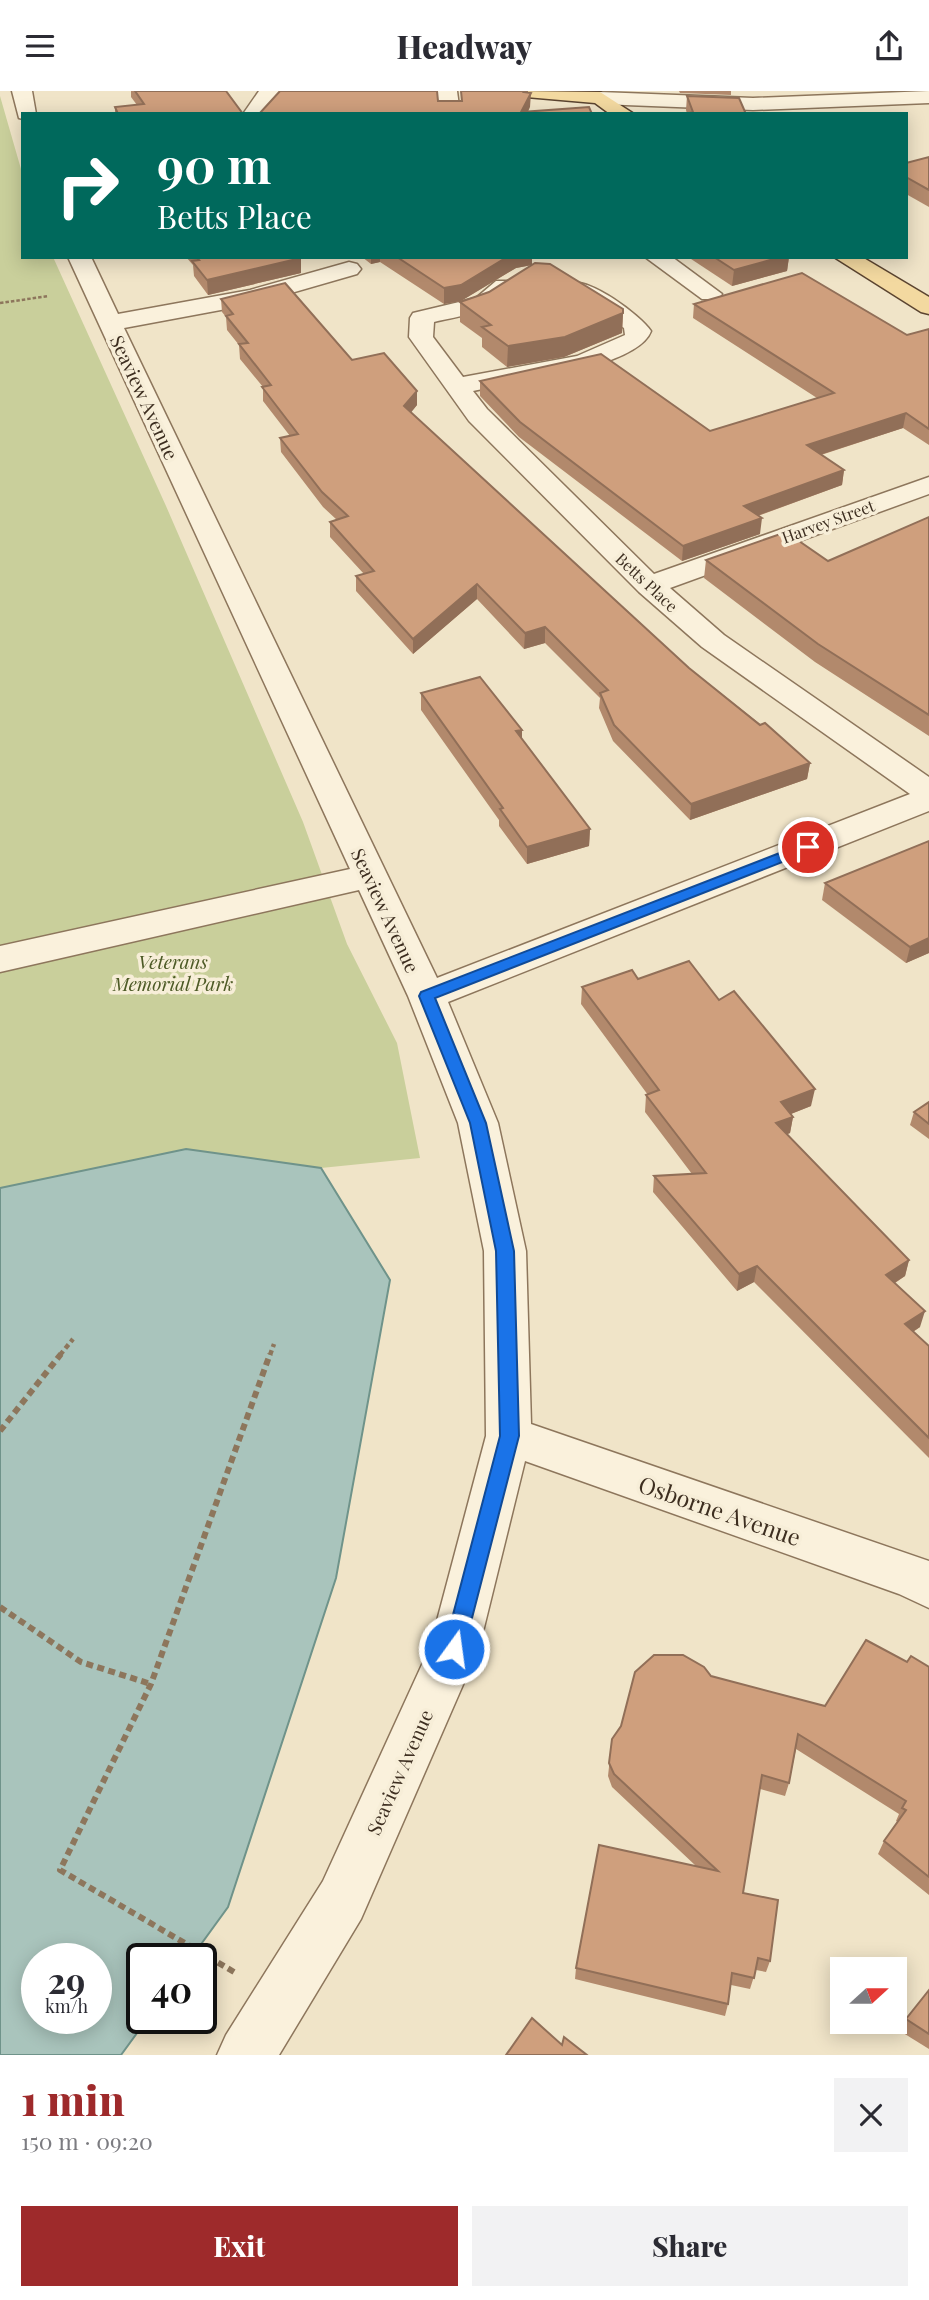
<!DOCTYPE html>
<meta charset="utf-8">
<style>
:root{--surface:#fff;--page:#f2f2f3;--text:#2b2b33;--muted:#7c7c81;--accent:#9e2a2b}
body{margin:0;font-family:"Playfair Display",serif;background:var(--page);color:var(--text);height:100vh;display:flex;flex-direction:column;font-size:26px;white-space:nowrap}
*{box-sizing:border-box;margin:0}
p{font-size:23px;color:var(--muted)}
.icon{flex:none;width:38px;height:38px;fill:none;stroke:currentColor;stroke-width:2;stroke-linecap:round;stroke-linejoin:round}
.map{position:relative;height:1964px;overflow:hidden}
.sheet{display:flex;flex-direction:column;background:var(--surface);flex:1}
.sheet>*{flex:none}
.guide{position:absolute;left:21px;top:21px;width:887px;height:147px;border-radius:0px;box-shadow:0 4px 18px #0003;background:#00695c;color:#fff;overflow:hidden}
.needle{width:46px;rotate:69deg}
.buttons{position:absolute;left:830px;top:1866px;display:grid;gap:14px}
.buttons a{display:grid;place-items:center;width:77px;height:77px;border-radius:0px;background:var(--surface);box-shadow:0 4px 18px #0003;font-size:35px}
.speed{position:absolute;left:21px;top:1852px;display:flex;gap:14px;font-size:35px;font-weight:700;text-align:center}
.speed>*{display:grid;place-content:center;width:91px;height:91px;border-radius:50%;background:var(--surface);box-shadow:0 4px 18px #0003;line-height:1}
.speed small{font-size:18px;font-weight:400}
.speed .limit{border:4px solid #111;border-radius:10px;background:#fff;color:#111}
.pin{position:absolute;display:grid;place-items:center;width:60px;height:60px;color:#fff;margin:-30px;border:4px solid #fff;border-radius:50%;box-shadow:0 2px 7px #0007}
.me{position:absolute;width:77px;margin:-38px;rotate:14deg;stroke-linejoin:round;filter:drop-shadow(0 0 5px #0008)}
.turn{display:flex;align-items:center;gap:24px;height:147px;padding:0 21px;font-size:32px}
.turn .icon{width:91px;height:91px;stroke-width:2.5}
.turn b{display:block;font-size:49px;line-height:60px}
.round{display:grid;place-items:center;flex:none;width:74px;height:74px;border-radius:0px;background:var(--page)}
.headline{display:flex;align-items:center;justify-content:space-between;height:119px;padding:0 21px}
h1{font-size:42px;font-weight:800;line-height:52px;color:var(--accent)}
.button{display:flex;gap:14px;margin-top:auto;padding:14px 21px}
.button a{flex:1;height:80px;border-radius:0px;background:var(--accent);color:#fff;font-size:28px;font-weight:800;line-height:80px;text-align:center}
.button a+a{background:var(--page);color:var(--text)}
header{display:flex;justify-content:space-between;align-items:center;height:91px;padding:0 21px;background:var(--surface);font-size:32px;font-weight:800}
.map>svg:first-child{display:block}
.green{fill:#c9cf9b}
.water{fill:#a9c4bc;stroke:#6f938a;stroke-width:2;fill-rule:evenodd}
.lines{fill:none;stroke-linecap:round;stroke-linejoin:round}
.minor-casing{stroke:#8d765c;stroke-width:3}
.major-casing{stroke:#5b4430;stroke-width:3}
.path-far2{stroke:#8d765c;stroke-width:2.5;stroke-dasharray:3.5 2;stroke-linecap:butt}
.path-far1{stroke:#8d765c;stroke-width:4.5;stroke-dasharray:5 3.5;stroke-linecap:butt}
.path{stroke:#8d765c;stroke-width:6;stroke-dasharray:7 4.5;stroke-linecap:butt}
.minor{fill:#faf1dc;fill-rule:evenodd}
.major{fill:#f3d9a0;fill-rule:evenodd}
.wall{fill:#b2896c}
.shaded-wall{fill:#916f58}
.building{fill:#cf9f7d;stroke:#916f58;stroke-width:2}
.route{fill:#1a73e8;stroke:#114b97;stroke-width:2}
.labels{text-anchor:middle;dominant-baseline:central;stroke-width:7;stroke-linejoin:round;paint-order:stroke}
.far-street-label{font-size:16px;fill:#3d2e20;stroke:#f7eed8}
.street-label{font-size:19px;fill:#3d2e20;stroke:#f7eed8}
.park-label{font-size:19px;font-style:italic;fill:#4d5a26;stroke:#f7eed8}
.near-street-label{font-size:23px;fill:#3d2e20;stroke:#f7eed8}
</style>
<header><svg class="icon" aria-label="menu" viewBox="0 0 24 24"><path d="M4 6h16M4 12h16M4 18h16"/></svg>Headway<svg class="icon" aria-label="share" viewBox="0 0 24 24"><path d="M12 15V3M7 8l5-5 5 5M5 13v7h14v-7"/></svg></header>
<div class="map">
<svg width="929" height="1964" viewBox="0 0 929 1964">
<rect width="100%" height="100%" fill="#f0e4c8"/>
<path class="green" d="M 0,5 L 23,85 L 23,166 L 53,166 L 166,415 L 303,731 L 347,853 L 397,952 L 420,1067 L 321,1077 L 186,1058 L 0,1097 Z"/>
<path class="water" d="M 186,1058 L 321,1077 L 390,1189 L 336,1487 L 228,1816 L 191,1867 L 142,1867 L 142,1927 L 148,1927 L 121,1964 L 0,1964 L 0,1097 ZM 37,1867 L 96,1867 L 96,1927 L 37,1927 Z"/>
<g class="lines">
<defs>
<g id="minor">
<path d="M 12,0 L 32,0 L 36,23 L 23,23 L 23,28 L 19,27 Z"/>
<path d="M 259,0 L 280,0 L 263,23 L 243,23 Z"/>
<path d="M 437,0 L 457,0 L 460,23 L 440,23 Z"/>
<path d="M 929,0 L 929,12 L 753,19 L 600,13 L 590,7 L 600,1 L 753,7 Z"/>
<path d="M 68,166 L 91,166 L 118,223 L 250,199 L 349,171 L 357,173 L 361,178 L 357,183 L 253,213 L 124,237 L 437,887 L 910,703 L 702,556 L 639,501 L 469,330 L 409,246 L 410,227 L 413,222 L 476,207 L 496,190 L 512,190 L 516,195 C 497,222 463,224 434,231 L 433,246 L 463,286 L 577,265 L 625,244 L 624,237 L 570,202 L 566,197 L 570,192 C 590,187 639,223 651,240 C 638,277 511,292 473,300 L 487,318 L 654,483 L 929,386 L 929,403 L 670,497 L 724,544 L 929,686 L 929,720 L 448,911 L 498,1032 L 526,1160 L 531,1333 L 929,1470 L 929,1517 L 899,1503 L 525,1370 L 479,1557 L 361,1828 L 279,1964 L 217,1964 L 226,1944 L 323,1790 L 430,1556 L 486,1345 L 484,1160 L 458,1032 L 408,905 L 359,799 L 0,881 L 0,855 L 350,778 Z"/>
<path d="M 645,166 L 672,166 L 722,203 L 718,208 L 702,208 Z"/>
</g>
<g id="major">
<path d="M 516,0 L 600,1 L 634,23 L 610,23 L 595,12 L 526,6 Z"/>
<path d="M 834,166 L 862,166 L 929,206 L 929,223 L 921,221 Z"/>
</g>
</defs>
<use href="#minor" class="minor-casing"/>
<use href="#major" class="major-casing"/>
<path class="path-far2" d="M 0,212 L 49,205"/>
<g class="path-far1">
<path d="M 60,1264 L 73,1248"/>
<path d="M 270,1264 L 274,1253"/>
</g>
<g class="path">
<path d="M 0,1340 L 61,1263"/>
<path d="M 0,1516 L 81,1571 L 151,1593"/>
<path d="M 234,1881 L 60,1779 L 151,1593 L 270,1263"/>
</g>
<use href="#minor" class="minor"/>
<use href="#major" class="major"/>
</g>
<g class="wall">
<path d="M 131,0 L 226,0 L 243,23 L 115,23 L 115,16 L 137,14 L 131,6 Z"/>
<path d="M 679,0 L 731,0 L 731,4 L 680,2 Z"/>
<path d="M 687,5 L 746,23 L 687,23 L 686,19 Z"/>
<path d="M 929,66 L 929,116 L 906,103 L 906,72 Z"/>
<path d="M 186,166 L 300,166 L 301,182 L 208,204 L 194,185 L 193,174 Z"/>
<path d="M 362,166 L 532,166 L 532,174 L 623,222 L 622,242 L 564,266 L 507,276 L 482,256 L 482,247 L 460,231 L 460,211 L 489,201 L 532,174 L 516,177 L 461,210 L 444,213 L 380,171 L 371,173 Z"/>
<path d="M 688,166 L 789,166 L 787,180 L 732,195 Z"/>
<path d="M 221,208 L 352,269 L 417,314 L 411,321 L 689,577 L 810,672 L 807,688 L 690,729 L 613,650 L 599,617 L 600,607 L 545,552 L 524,558 L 477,508 L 413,563 L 356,500 L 356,485 L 364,483 L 330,446 L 330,431 L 337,429 L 323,416 L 281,361 L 280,347 L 290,345 L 263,310 L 263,296 L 240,268 L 239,254 L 227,239 L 226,226 L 222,221 Z"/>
<path d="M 694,213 L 907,244 L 929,238 L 929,354 L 903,337 L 821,364 L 844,379 L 842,394 L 758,425 L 760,443 L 682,470 L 519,346 L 480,305 L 480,290 L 710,340 L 817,307 L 693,227 Z"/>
<path d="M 929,426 L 929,645 L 815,571 L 704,487 L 706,469 L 828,470 Z"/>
<path d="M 421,602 L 522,648 L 590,738 L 589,755 L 527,773 L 499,735 L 499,729 L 421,619 Z"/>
<path d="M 929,750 L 929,862 L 906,872 L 822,809 L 825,792 Z"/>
<path d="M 638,888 L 719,909 L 811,1015 L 791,1023 L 793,1026 L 790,1042 L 787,1043 L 909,1169 L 905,1185 L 895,1192 L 920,1236 L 913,1241 L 929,1255 L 929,1367 L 754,1191 L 737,1200 L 653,1101 L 654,1085 L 692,1083 L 645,1021 L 646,1004 L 648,1004 L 581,913 L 582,896 Z"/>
<path d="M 929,1011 L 929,1048 L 910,1034 L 914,1021 Z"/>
<path d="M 907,1571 L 929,1576 L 929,1804 L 878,1763 L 884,1750 L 898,1731 L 896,1730 L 899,1723 L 796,1658 L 789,1692 L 785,1705 L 760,1698 L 743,1802 L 770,1870 L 766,1881 L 756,1879 L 750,1898 L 731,1894 L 728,1913 L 725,1925 L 575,1888 L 576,1877 L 696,1775 L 612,1696 L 608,1685 L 612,1648 L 711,1585 L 825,1615 Z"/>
<path d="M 929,1899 L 929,1958 L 900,1940 L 906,1928 Z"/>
</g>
<g class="shaded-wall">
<path d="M 525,0 L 528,0 L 528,8 L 531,2 L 530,16 L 527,23 L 521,23 Z"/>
<path d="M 371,166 L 380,166 L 380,171 L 371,173 Z"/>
<path d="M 507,166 L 532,166 L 532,174 L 516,177 L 461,210 L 444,213 L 444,197 Z"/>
<path d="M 781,166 L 789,166 L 787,180 L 732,195 L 734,179 Z"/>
<path d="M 301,167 L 301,182 L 208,204 L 207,189 Z"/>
<path d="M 623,222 L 622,242 L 564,266 L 507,276 L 508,255 Z"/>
<path d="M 417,300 L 417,314 L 405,329 L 404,315 Z"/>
<path d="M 906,322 L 903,337 L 804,369 L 807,354 Z"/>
<path d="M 844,379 L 842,394 L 743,430 L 744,415 Z"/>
<path d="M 762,427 L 760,443 L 682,470 L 683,455 Z"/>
<path d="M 477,493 L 477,508 L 413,563 L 413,548 Z"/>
<path d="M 545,536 L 545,552 L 524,558 L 525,542 Z"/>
<path d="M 522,639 L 522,655 L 516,640 Z"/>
<path d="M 810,672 L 807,688 L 690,729 L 691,713 Z"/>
<path d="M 590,738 L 589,755 L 527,773 L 527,756 Z"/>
<path d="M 929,847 L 929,862 L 906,872 L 910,856 Z"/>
<path d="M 815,998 L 811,1015 L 778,1028 L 781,1011 Z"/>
<path d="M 793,1026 L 790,1042 L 773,1049 L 776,1032 Z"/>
<path d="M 909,1169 L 905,1185 L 882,1200 L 886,1184 Z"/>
<path d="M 757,1175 L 754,1191 L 737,1200 L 739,1183 Z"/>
<path d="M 925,1220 L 920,1236 L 900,1249 L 905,1233 Z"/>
</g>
<g class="building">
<path d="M 135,0 L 226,0 L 243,23 L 118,23 L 115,16 L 144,13 Z"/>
<path d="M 280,0 L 437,0 L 438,10 L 462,10 L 461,0 L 525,0 L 524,1 L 531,2 L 521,21 L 589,16 L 592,23 L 259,23 Z"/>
<path d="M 687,5 L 739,7 L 746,23 L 686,23 L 693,21 Z"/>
<path d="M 929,66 L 929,99 L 906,86 L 906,72 Z"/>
<path d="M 196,166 L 300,166 L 301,167 L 207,189 L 192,170 L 199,169 Z"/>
<path d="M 397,166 L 507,166 L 461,194 L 444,197 Z"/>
<path d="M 714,166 L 781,166 L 734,179 Z"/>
<path d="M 535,172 L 550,173 L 623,218 L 623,222 L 565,246 L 508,255 L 482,236 L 491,234 L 460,211 L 489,201 Z"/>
<path d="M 802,182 L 907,244 L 929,238 L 929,338 L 906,322 L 807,354 L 844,379 L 744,415 L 762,427 L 683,455 L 520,331 L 480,290 L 601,263 L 710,340 L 834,302 L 694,213 Z"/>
<path d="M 285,192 L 352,269 L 384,262 L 417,300 L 404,315 L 689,577 L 760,634 L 765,632 L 810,672 L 691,713 L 614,634 L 600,602 L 608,599 L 545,536 L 525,542 L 477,493 L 413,548 L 356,485 L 374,480 L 330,431 L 348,425 L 322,401 L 280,347 L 298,343 L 262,296 L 271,294 L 239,253 L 248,252 L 226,225 L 233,223 L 221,208 Z"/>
<path d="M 929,426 L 929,624 L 818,553 L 706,469 L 786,441 L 828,470 Z"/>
<path d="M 480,586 L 522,639 L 516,640 L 590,738 L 527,756 L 500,718 L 503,717 L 421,602 Z"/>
<path d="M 929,750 L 929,847 L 910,856 L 825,792 Z"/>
<path d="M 689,870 L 719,909 L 734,900 L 815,998 L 781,1011 L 793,1026 L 776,1032 L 909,1169 L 886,1184 L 925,1220 L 905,1233 L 929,1255 L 929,1347 L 757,1175 L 739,1183 L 654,1085 L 706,1082 L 646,1004 L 659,999 L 582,896 L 632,879 L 638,888 Z"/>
<path d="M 929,1011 L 929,1033 L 914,1021 Z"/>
<path d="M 866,1549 L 907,1571 L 911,1565 L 929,1576 L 929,1786 L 884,1750 L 906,1719 L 902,1717 L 906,1710 L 798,1643 L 789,1692 L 762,1684 L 743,1802 L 778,1809 L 770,1870 L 758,1867 L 754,1887 L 732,1882 L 728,1913 L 576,1877 L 599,1754 L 718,1780 L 614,1683 L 609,1672 L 612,1648 L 621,1635 L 635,1581 L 654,1564 L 683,1564 L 704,1576 L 711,1585 L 825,1615 Z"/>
<path d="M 929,1899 L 929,1943 L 906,1928 Z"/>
<path d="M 532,1927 L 562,1954 L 564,1946 L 587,1964 L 506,1964 Z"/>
</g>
<path class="route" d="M 808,751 L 815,756 L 813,759 L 435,907 L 486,1032 L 514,1160 L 519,1345 L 464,1558 L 461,1564 L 454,1567 L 447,1564 L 444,1558 L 500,1345 L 496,1160 L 470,1032 L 419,905 L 421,901 Z"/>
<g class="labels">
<g class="far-street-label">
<text transform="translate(828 430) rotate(-20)">Harvey Street</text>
<text transform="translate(647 491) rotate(43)">Betts Place</text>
</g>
<g class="street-label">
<text transform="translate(145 306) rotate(65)">Seaview Avenue</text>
<text transform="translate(386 819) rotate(65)">Seaview Avenue</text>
<text transform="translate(399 1681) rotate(-66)">Seaview Avenue</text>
</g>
<g class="park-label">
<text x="173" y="870">Veterans<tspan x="173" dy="22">Memorial Park</tspan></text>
</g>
<g class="near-street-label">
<text transform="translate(720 1419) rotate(19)">Osborne Avenue</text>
</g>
</g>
</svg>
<div class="buttons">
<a><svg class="needle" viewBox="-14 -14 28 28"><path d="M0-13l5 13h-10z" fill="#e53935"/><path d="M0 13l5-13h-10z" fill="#7c7c81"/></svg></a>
</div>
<div class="speed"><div>29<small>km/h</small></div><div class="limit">40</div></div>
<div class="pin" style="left:808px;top:756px;background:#d93025"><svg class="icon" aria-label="arrive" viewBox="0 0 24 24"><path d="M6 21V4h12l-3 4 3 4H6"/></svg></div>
<svg class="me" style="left:454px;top:1558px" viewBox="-20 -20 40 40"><circle r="17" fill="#1a73e8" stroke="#fff" stroke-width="3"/><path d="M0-11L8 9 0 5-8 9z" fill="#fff"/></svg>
<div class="guide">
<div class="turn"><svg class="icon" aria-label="right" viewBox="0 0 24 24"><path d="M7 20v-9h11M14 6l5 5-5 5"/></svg><div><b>90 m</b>Betts Place</div></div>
</div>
</div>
<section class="sheet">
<div class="headline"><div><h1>1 min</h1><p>150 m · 09:20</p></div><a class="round"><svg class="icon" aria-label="close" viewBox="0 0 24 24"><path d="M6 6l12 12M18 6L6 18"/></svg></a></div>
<div class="button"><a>Exit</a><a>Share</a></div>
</section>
